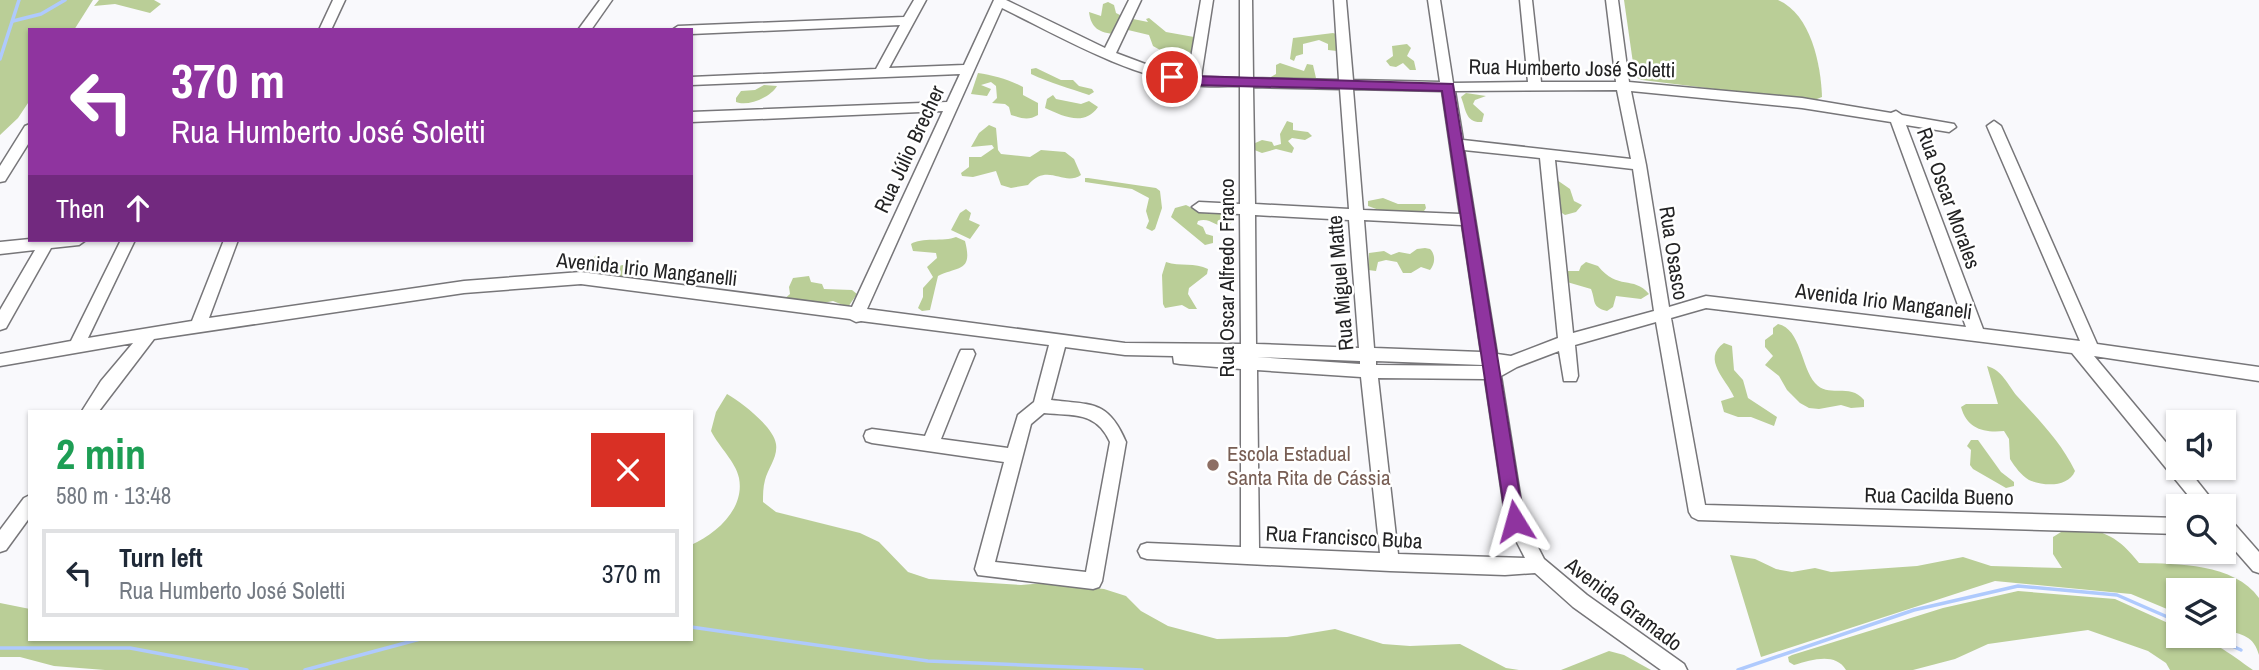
<!DOCTYPE html>
<meta charset="utf-8">
<style>
:root{--surface:#fff;--page:#f2f2f3;--text:#1f2937;--muted:#747a83;--line:#e0e1e3}
body{margin:0;font-family:"Archivo Narrow",sans-serif;background:var(--page);color:var(--text);height:100vh;display:flex;flex-direction:column;font-size:26px;white-space:nowrap}
*{box-sizing:border-box;margin:0}
p{font-size:23px;color:var(--muted)}
.icon{flex:none;width:38px;height:38px;fill:none;stroke:currentColor;stroke-width:2;stroke-linecap:round;stroke-linejoin:round}
.map{position:relative;flex:1;overflow:hidden}
.details{position:absolute;left:28px;top:410px;width:665px;height:231px;display:flex;flex-direction:column;background:var(--surface);border-radius:0px;box-shadow:0 2px 5px #0004}
.details>*{flex:none}
.guide{position:absolute;left:28px;top:28px;width:665px;height:214px;border-radius:0px;box-shadow:0 2px 5px #0004;background:#8f349f;color:#fff;overflow:hidden}
.fabs{position:absolute;left:2166px;top:410px;display:grid;gap:14px}
.fabs a{display:grid;place-items:center;width:70px;height:70px;border-radius:0px;background:var(--surface);box-shadow:0 2px 5px #0004;font-size:35px}
.pin{position:absolute;display:grid;place-items:center;width:60px;height:60px;color:#fff;margin:-30px;border:4px solid #fff;border-radius:50%;box-shadow:0 2px 7px #0007}
.me{position:absolute;width:77px;margin:-38px;rotate:352deg;stroke-linejoin:round;filter:drop-shadow(0 0 5px #0008)}
.turn{display:flex;align-items:center;gap:24px;height:147px;padding:0 28px;font-size:32px}
.turn .icon{width:91px;height:91px;stroke-width:2.5}
.turn b{display:block;font-size:49px;line-height:60px}
.then{display:flex;align-items:center;height:66px;padding:0 28px;background:#0003;gap:14px;font-size:26px}
.round{display:grid;place-items:center;flex:none;width:74px;height:74px;border-radius:0px;background:var(--page)}
.headline{display:flex;align-items:center;justify-content:space-between;height:119px;padding:0 28px}
h1{font-size:42px;font-weight:700;line-height:52px;color:#1e9e55}
ul{padding:0;list-style:none}
li{display:flex;align-items:center;gap:21px;height:88px;margin:0 14px 10px;padding:0 14px;border:4px solid var(--line);border-radius:0px}
li div{flex:1}
li b{display:block;font-size:26px}
li em{font-style:normal}
.map>svg:first-child{display:block}
.forest{fill:#bace97}
.lines{fill:none;stroke-linecap:round;stroke-linejoin:round}
.stream{stroke:#afcafd;stroke-width:3.5}
.minor-casing{stroke:#777679;stroke-width:3}
.minor{fill:#fff;fill-rule:evenodd}
.route{fill:#8f349f;stroke:#5d2267;stroke-width:2}
.education-dot{fill:#8d6e63;stroke:#fff;stroke-width:2.5}
.labels{text-anchor:middle;dominant-baseline:central;stroke-width:5;stroke-linejoin:round;paint-order:stroke}
.street-label{font-size:21px;fill:#232324;stroke:#fff}
.education-label{font-size:21px;fill:#785e54;stroke:#fff;text-anchor:start}
</style>
<div class="map">
<svg width="2259" height="670" viewBox="0 0 2259 670">
<rect width="100%" height="100%" fill="#f9f9fc"/>
<g class="forest">
<path d="M 0,0 L 93,0 L 74,30 L 30,30 L 30,100 L 18,118 L 0,135 Z"/>
<path d="M 99,0 L 154,0 L 161,4 L 150,13 L 115,4 L 94,6 Z"/>
<path d="M 1624,0 L 1778,0 C 1811,14 1821,65 1822,97 L 1812,101 L 1642,80 L 1635,77 Z"/>
<path d="M 1108,2 L 1114,5 L 1116,13 L 1124,17 L 1116,34 C 1099,33 1091,28 1089,12 L 1101,16 L 1103,4 Z"/>
<path d="M 1149,18 L 1166,32 L 1194,37 L 1191,52 C 1179,61 1165,53 1153,46 L 1149,35 L 1128,30 L 1133,19 L 1148,22 L 1146,19 Z"/>
<path d="M 1333,33 L 1339,35 L 1337,51 L 1328,50 L 1328,44 L 1319,40 L 1303,44 L 1303,54 L 1296,56 L 1294,61 L 1290,59 L 1293,38 Z"/>
<path d="M 1407,44 L 1411,48 L 1407,56 L 1414,61 L 1416,70 L 1410,70 L 1403,63 L 1396,67 L 1390,66 L 1386,61 L 1393,56 L 1392,46 Z"/>
<path d="M 1280,63 L 1304,71 L 1307,64 L 1313,65 L 1316,78 L 1297,80 L 1269,78 L 1276,74 L 1276,65 Z"/>
<path d="M 1036,68 L 1061,80 L 1073,80 L 1079,86 L 1092,89 L 1094,92 L 1089,95 C 1069,88 1050,83 1031,74 L 1031,69 Z"/>
<path d="M 978,73 C 993,75 1010,80 1023,87 L 1023,95 L 1038,103 L 1038,115 C 1028,121 1021,118 1011,115 L 1009,107 L 1005,104 L 992,103 L 997,98 L 996,86 L 991,82 L 981,85 L 991,89 L 987,96 L 971,94 Z"/>
<path d="M 764,85 L 777,86 C 771,97 748,107 736,102 L 736,98 L 741,91 L 755,90 Z"/>
<path d="M 1466,93 L 1486,96 L 1475,100 L 1473,104 L 1484,114 L 1482,122 C 1465,123 1466,109 1461,97 Z"/>
<path d="M 1053,95 L 1056,99 L 1081,104 L 1089,101 L 1098,107 C 1084,127 1063,116 1045,108 L 1047,99 Z"/>
<path d="M 1287,121 L 1293,123 L 1293,130 L 1308,132 L 1312,136 L 1305,140 L 1292,138 L 1288,141 L 1294,148 L 1292,153 L 1276,149 L 1262,153 L 1252,149 L 1253,144 L 1262,140 L 1272,142 L 1274,146 L 1281,144 L 1280,134 Z"/>
<path d="M 989,125 L 996,128 L 998,150 L 1001,154 L 1030,157 L 1041,150 L 1065,152 L 1074,159 L 1081,175 C 1063,187 1048,162 1028,185 L 1011,188 L 1001,185 L 996,171 L 973,177 L 962,176 L 961,173 L 969,167 L 969,157 L 981,157 L 994,148 L 992,145 L 971,147 L 979,133 Z"/>
<path d="M 1088,178 L 1156,188 L 1160,191 L 1162,208 L 1155,229 L 1152,231 L 1146,228 L 1149,221 L 1146,211 L 1149,198 L 1132,189 L 1085,182 L 1085,178 Z"/>
<path d="M 1557,180 L 1570,189 L 1574,201 L 1582,205 L 1576,212 L 1565,215 L 1559,211 L 1554,181 Z"/>
<path d="M 1383,198 L 1398,204 L 1425,204 L 1426,208 L 1422,214 L 1390,214 L 1368,206 L 1368,201 Z"/>
<path d="M 1186,205 L 1202,213 L 1226,214 L 1231,218 L 1232,222 L 1227,227 C 1215,227 1210,217 1198,221 L 1197,224 L 1203,227 L 1206,234 L 1213,236 L 1213,243 L 1205,245 L 1171,217 L 1175,208 Z"/>
<path d="M 966,209 L 971,213 L 969,220 L 980,225 L 970,239 L 951,230 L 960,213 Z"/>
<path d="M 956,237 L 965,241 C 973,272 959,266 938,276 L 930,310 L 922,311 L 918,308 L 923,297 L 923,288 L 933,277 L 927,267 L 937,258 L 936,253 L 913,251 L 911,244 C 921,237 944,242 956,237 Z"/>
<path d="M 1425,248 L 1430,249 C 1436,255 1435,264 1430,270 L 1421,267 L 1411,273 L 1403,273 L 1397,262 L 1386,260 L 1378,262 L 1376,271 L 1368,270 L 1369,253 L 1384,251 L 1391,255 L 1399,252 L 1410,254 L 1417,249 Z"/>
<path d="M 596,255 L 602,257 L 597,266 C 609,276 619,262 633,264 L 630,267 L 633,276 C 619,282 597,276 587,266 Z"/>
<path d="M 1166,262 C 1180,267 1195,262 1208,269 L 1207,274 L 1189,288 L 1188,294 L 1197,309 L 1189,309 L 1182,305 L 1165,308 L 1163,304 L 1162,275 Z"/>
<path d="M 1586,262 L 1598,266 C 1618,291 1633,275 1649,294 L 1641,299 L 1616,296 L 1613,307 L 1607,311 C 1591,307 1596,301 1591,289 L 1567,282 L 1565,271 L 1579,271 L 1581,266 Z"/>
<path d="M 809,276 L 811,282 L 822,284 L 824,289 L 852,290 L 857,294 L 848,307 L 833,301 L 818,304 L 783,300 L 790,294 L 789,287 L 793,278 Z"/>
<path d="M 1778,324 C 1801,329 1801,367 1815,383 C 1829,399 1849,382 1864,400 L 1864,407 L 1851,408 L 1841,405 L 1819,409 L 1809,408 L 1800,403 L 1787,390 L 1779,376 L 1765,365 L 1773,356 L 1765,347 L 1765,340 L 1773,334 L 1773,328 Z"/>
<path d="M 1724,343 L 1732,346 L 1734,370 L 1743,380 L 1748,398 L 1777,417 L 1774,426 L 1751,417 L 1738,417 L 1724,412 L 1721,401 L 1734,397 C 1727,380 1701,359 1724,343 Z"/>
<path d="M 1987,366 C 2002,370 2008,385 2017,396 C 2039,420 2061,442 2075,471 C 2068,488 2043,486 2029,480 C 2021,475 2015,467 2010,459 L 2009,439 L 2004,431 C 1984,433 1967,429 1961,407 L 1966,404 L 1998,404 Z"/>
<path d="M 727,394 C 741,402 774,427 776,444 C 778,457 768,468 765,480 C 763,487 763,495 763,502 L 776,512 L 860,533 L 879,542 L 908,572 L 929,579 L 1021,585 L 1045,583 L 1104,589 L 1126,596 L 1141,611 L 1168,626 L 1217,639 L 1287,637 L 1335,629 L 1383,644 L 1410,646 L 1460,644 L 1506,668 L 1519,670 L 105,670 L 54,666 L 20,657 L 0,657 L 0,603 L 30,609 L 30,639 L 691,639 L 691,545 C 716,534 745,509 739,478 C 736,462 719,447 711,431 L 716,412 Z"/>
<path d="M 1971,440 L 1978,440 L 2001,472 L 2014,482 L 2014,486 L 2006,488 L 1973,469 L 1970,465 L 1971,450 L 1967,446 Z"/>
<path d="M 2074,524 C 2106,533 2118,536 2139,563 C 2177,564 2234,563 2259,598 L 2259,655 C 2254,636 2242,634 2224,630 L 2224,590 L 2179,590 L 2179,614 L 2131,594 L 1995,581 L 1761,657 L 1730,555 L 1755,559 L 1776,569 L 1792,572 L 1815,568 L 1831,572 L 1917,566 L 1963,557 L 1991,566 L 2062,568 L 2053,554 L 2053,537 Z"/>
<path d="M 2018,591 L 2115,599 L 2179,628 L 2179,635 C 2208,635 2230,654 2253,670 L 2170,670 L 2166,663 L 2148,651 L 2088,630 L 1988,644 L 1955,659 L 1913,670 L 1846,670 C 1835,652 1812,660 1794,665 L 1789,662 L 1788,657 L 1792,655 L 1943,608 Z"/>
<path d="M 1609,651 L 1624,655 L 1651,670 L 1561,670 Z"/>
</g>
<g class="lines">
<g class="stream">
<path d="M 13,21 L 41,14 L 65,0"/>
<path d="M 0,59 L 19,0"/>
<path d="M 691,627 L 928,661 L 1142,670"/>
<path d="M 2208,635 L 2241,650"/>
<path d="M 0,648 L 130,648 L 247,670"/>
<path d="M 305,670 L 420,639"/>
<path d="M 1738,670 L 1914,610 L 2018,586 L 2117,595 L 2179,622"/>
</g>
<defs>
<g id="minor">
<path d="M 333,0 L 345,0 L 331,30 L 319,30 Z"/>
<path d="M 600,0 L 612,0 L 591,30 L 578,30 Z"/>
<path d="M 914,0 L 926,0 L 889,68 L 964,65 L 994,0 L 1006,0 L 1105,48 L 1129,0 L 1141,0 L 1116,53 L 1148,65 L 1188,75 L 1201,0 L 1213,0 L 1201,77 L 1240,78 L 1240,0 L 1252,0 L 1253,78 L 1339,80 L 1334,0 L 1346,0 L 1353,80 L 1440,82 L 1428,0 L 1440,0 L 1453,83 L 1528,82 L 1520,0 L 1532,0 L 1541,82 L 1616,82 L 1606,0 L 1618,0 L 1629,82 L 1802,98 L 1891,113 L 1896,111 L 1902,115 L 1954,124 L 1956,127 L 1949,132 L 1906,125 L 1983,329 L 2080,341 L 1987,126 L 1994,121 L 2001,126 L 2097,344 L 2259,367 L 2259,381 L 2094,356 L 2179,458 L 2179,467 L 2186,467 L 2217,506 L 2197,506 L 2072,353 L 1706,308 L 1671,318 L 1705,505 L 2179,518 L 2179,534 L 1698,520 L 1692,517 L 1689,512 L 1656,322 L 1575,345 L 1578,376 L 1576,381 L 1564,381 L 1559,351 L 1517,367 L 1501,376 L 1524,520 L 1544,559 L 1587,595 L 1684,664 L 1687,670 L 1661,670 L 1573,607 L 1535,573 L 1505,575 L 1390,571 L 1147,559 L 1141,557 L 1138,551 L 1141,545 L 1147,543 L 1241,547 L 1241,369 L 1180,364 L 1174,363 L 1173,356 L 1125,355 L 1065,347 L 1051,400 C 1092,405 1108,400 1126,442 L 1102,581 L 1099,587 L 1093,589 L 978,575 L 975,569 L 1004,462 L 872,443 L 866,441 L 864,436 L 866,431 L 872,429 L 925,436 L 959,354 L 961,350 L 973,350 L 975,354 L 941,439 L 1008,448 L 1018,415 L 1034,402 L 1049,345 L 861,321 L 856,322 L 850,319 L 581,284 L 464,293 L 154,339 L 99,411 L 82,411 L 101,381 L 133,343 L 0,366 L 0,354 L 71,341 L 121,240 L 135,240 L 88,338 L 192,321 L 224,240 L 238,240 L 209,318 L 464,281 L 581,272 L 852,307 L 943,111 L 691,122 L 691,112 L 947,102 L 960,74 L 691,85 L 691,77 L 876,69 L 900,25 L 691,34 L 691,30 L 672,30 L 678,26 L 904,17 ZM 1002,8 C 1063,38 1124,74 1192,85 C 1207,87 1224,86 1240,86 L 1240,204 L 1199,202 L 1192,207 L 1199,212 L 1240,214 L 1241,344 L 1125,343 L 867,309 ZM 1253,87 L 1340,89 L 1349,209 L 1255,204 ZM 1353,89 L 1442,91 L 1460,214 L 1363,210 ZM 1617,90 L 1631,159 L 1463,140 L 1455,91 ZM 1631,91 L 1802,108 L 1891,122 L 1966,327 L 1706,296 L 1669,307 L 1646,165 ZM 1464,150 L 1540,158 L 1558,338 L 1511,356 L 1497,354 ZM 1555,160 L 1633,169 L 1654,311 L 1573,333 ZM 1255,215 L 1349,220 L 1359,348 L 1256,344 ZM 1364,220 L 1462,225 L 1481,352 L 1374,348 ZM 1257,357 L 1360,361 L 1360,364 ZM 1376,361 L 1483,365 L 1483,366 L 1376,365 ZM 1257,370 L 1361,377 L 1380,553 L 1259,548 ZM 1378,378 L 1485,379 L 1506,521 L 1525,558 L 1398,554 ZM 1044,413 C 1073,416 1096,411 1110,442 L 1086,572 L 995,562 L 1031,424 Z"/>
<path d="M 30,124 L 30,141 L 5,181 L 0,182 L 0,166 L 25,126 Z"/>
<path d="M 30,239 L 86,240 L 79,245 L 51,248 L 6,328 L 0,330 L 0,310 L 35,250 L 0,254 L 0,242 Z"/>
<path d="M 30,495 L 30,517 L 6,550 L 0,552 L 0,530 L 24,498 Z"/>
<path d="M 2224,517 L 2230,519 L 2259,552 L 2259,573 L 2253,571 L 2224,538 Z"/>
</g>
</defs>
<use href="#minor" class="minor-casing"/>
<use href="#minor" class="minor"/>
</g>
<path class="route" d="M 1172,73 L 1194,76 L 1453,84 L 1524,521 L 1522,527 L 1515,529 L 1509,527 L 1506,521 L 1442,91 L 1194,85 L 1167,80 L 1167,74 Z"/>
<circle class="education-dot" cx="1213" cy="465" r="7"/>
<g class="labels">
<g class="street-label">
<text transform="translate(1572 68) rotate(1)">Rua Humberto José Soletti</text>
<text transform="translate(909 149) rotate(-65)">Rua Júlio Brecher</text>
<text transform="translate(1949 198) rotate(70)">Rua Oscar Morales</text>
<text transform="translate(1674 253) rotate(81)">Rua Osasco</text>
<text transform="translate(647 269) rotate(6)">Avenida Irio Manganelli</text>
<text transform="translate(1226 278) rotate(-90)">Rua Oscar Alfredo Franco</text>
<text transform="translate(1340 283) rotate(-95)">Rua Miguel Matte</text>
<text transform="translate(1884 301) rotate(7)">Avenida Irio Manganeli</text>
<text transform="translate(1939 496) rotate(1)">Rua Cacilda Bueno</text>
<text transform="translate(1344 537) rotate(3)">Rua Francisco Buba</text>
<text transform="translate(1624 604) rotate(37)">Avenida Gramado</text>
</g>
<g class="education-label">
<text x="1227" y="453">Escola Estadual<tspan x="1227" dy="24">Santa Rita de Cássia</tspan></text>
</g>
</g>
</svg>
<div class="fabs">
<a><svg class="icon" aria-label="sound" viewBox="0 0 24 24"><path d="M4 9h4l5-4v14l-5-4H4zM17 9q2 3 0 6"/></svg></a>
<a><svg class="icon" aria-label="search" viewBox="0 0 24 24"><circle cx="10" cy="10" r="6"/><path d="M15 15l6 6"/></svg></a>
<a><svg class="icon" aria-label="layers" viewBox="0 0 24 24"><path d="M12 4l9 5-9 5-9-5zM3 14l9 5 9-5"/></svg></a>
</div>
<div class="pin" style="left:1172px;top:77px;background:#d93025"><svg class="icon" aria-label="arrive" viewBox="0 0 24 24"><path d="M6 21V4h12l-3 4 3 4H6"/></svg></div>
<svg class="me" style="left:1515px;top:521px" viewBox="-20 -20 40 40"><path d="M0-17L14 15 0 8-14 15z" fill="#8f349f" stroke="#fff" stroke-width="4"/></svg>
<div class="guide">
<div class="turn"><svg class="icon" aria-label="left" viewBox="0 0 24 24"><path d="M17 20v-9H6M10 6l-5 5 5 5"/></svg><div><b>370 m</b>Rua Humberto José Soletti</div></div>
<div class="then">Then<svg class="icon" aria-label="ahead" viewBox="0 0 24 24"><path d="M12 20V5M6 11l6-6 6 6"/></svg></div>
</div>
<section class="details">
<div class="headline"><div><h1>2 min</h1><p>580 m · 13:48</p></div><a class="round" style="background:#d93025;color:#fff"><svg class="icon" aria-label="close" viewBox="0 0 24 24"><path d="M6 6l12 12M18 6L6 18"/></svg></a></div>
<ul>
<li><svg class="icon" aria-label="left" viewBox="0 0 24 24"><path d="M17 20v-9H6M10 6l-5 5 5 5"/></svg><div><b>Turn left</b><p>Rua Humberto José Soletti</p></div><em>370 m</em></li>
</ul>
</section>
</div>
